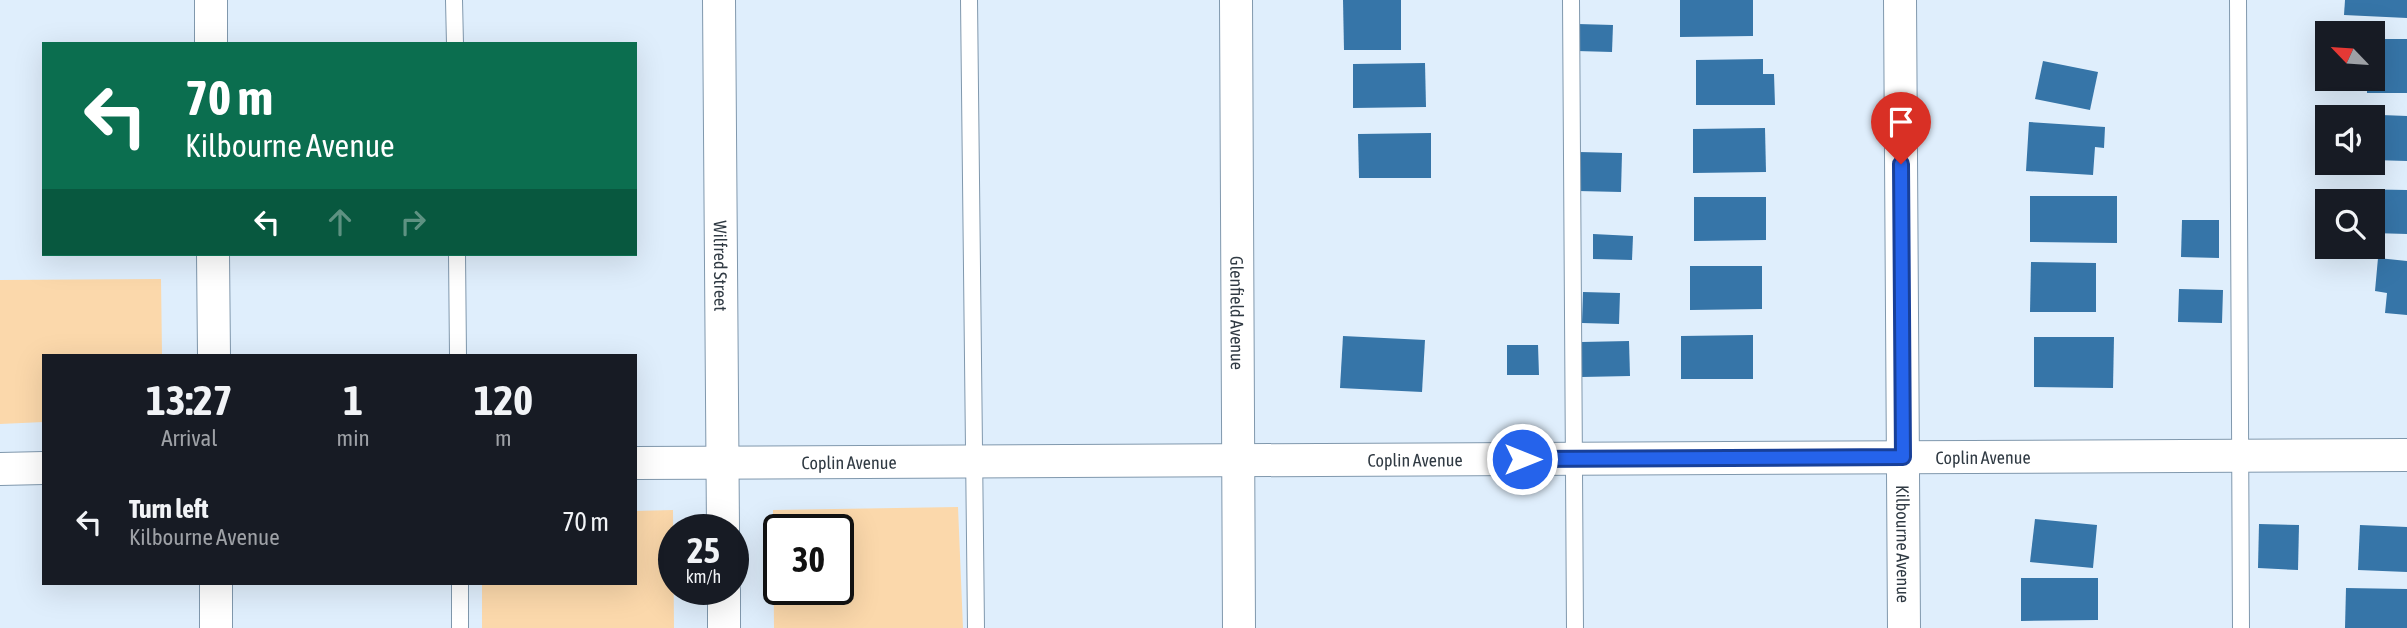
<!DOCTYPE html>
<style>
:root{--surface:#171b24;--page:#20242c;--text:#f1f3f6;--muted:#9ea1a6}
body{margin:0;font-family:"Asap Condensed",sans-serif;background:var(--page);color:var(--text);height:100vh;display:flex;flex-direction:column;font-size:26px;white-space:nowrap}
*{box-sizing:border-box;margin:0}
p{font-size:23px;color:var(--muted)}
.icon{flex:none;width:38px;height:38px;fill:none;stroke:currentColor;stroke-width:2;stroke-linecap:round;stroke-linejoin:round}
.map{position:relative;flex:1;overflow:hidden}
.side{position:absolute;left:42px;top:354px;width:595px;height:231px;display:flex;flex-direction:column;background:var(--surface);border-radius:0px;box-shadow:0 7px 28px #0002}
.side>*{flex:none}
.banner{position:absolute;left:42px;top:42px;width:595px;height:214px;border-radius:0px;box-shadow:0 7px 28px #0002;background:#0b6e4f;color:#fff;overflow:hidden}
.needle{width:46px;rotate:295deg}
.tools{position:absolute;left:2315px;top:21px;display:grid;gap:14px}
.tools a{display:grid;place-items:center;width:70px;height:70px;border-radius:0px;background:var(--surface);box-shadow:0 7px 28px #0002;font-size:35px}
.speed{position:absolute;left:658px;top:514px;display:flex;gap:14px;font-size:35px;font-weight:700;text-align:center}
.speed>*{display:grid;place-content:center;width:91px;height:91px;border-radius:50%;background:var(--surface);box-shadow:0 7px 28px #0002;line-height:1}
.speed small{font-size:18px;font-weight:400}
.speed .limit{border:4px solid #111;border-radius:10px;background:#fff;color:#111}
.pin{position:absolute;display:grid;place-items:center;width:60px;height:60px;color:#fff;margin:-72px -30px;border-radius:50% 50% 50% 0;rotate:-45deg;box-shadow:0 0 7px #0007}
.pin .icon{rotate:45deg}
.me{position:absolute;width:77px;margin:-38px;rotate:90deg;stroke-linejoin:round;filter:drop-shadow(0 0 5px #0008)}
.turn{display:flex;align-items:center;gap:24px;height:147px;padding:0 28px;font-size:32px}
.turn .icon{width:91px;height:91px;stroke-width:2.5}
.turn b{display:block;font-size:49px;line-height:60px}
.lanes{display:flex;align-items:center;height:66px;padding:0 28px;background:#0003;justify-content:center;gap:35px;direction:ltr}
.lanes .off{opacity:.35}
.eta{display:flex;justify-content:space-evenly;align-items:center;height:119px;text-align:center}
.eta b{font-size:42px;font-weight:700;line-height:49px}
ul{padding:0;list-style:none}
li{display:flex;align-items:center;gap:21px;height:98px;padding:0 28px}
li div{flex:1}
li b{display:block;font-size:26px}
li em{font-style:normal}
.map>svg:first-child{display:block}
.green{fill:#fbd8ab;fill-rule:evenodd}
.building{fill:#3675a8}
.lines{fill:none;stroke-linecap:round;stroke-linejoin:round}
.service-casing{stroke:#8098ad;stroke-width:18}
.minor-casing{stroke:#8098ad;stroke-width:34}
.service{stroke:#fff;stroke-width:16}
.minor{stroke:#fff;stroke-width:32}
.route-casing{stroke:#184099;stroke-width:18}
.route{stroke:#2563eb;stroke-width:12}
.labels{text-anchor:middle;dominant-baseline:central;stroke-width:7;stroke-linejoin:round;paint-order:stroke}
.street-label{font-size:18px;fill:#303a43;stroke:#dfeefc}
</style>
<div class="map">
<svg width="2407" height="628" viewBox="0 0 2407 628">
<rect width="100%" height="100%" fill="#dfeefc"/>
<g class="green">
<path d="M 161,279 L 162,355 L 44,355 L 44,422 L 0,424 L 0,280 Z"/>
<path d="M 958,507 L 963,628 L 774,628 L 773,510 ZM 779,530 L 838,530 L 838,590 L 779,590 Z"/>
<path d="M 673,510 L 674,628 L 482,628 L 482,583 L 635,583 L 635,511 Z"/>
</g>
<g class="building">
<path d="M 1343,0 L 1401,0 L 1401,50 L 1344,50 Z"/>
<path d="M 1680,0 L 1753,0 L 1753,36 L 1680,37 Z"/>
<path d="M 2345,0 L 2407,0 L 2407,18 L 2344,15 Z"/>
<path d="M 1578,24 L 1613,25 L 1612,52 L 1577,51 Z"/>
<path d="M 2373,39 L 2407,39 L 2407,93 L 2367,93 L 2367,79 L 2373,79 Z"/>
<path d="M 1763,59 L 1763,74 L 1774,74 L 1775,105 L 1696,105 L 1696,60 Z"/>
<path d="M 2043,61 L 2098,72 L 2090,110 L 2035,99 Z"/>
<path d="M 1425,63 L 1426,107 L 1353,108 L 1353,64 Z"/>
<path d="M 2356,114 L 2407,116 L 2407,161 L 2373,160 L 2373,117 L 2355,117 Z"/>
<path d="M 2029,122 L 2105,127 L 2104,148 L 2095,147 L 2093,175 L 2026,171 Z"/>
<path d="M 1765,128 L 1766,172 L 1693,173 L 1693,129 Z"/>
<path d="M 1431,133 L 1431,178 L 1359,178 L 1358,134 Z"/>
<path d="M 1579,152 L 1622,153 L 1621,192 L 1578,191 Z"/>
<path d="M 2349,189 L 2407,190 L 2407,234 L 2373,233 L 2373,201 L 2349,201 Z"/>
<path d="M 2030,196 L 2117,196 L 2117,243 L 2030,242 Z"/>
<path d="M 1694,197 L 1766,197 L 1766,240 L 1694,241 Z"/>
<path d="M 2182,220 L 2219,220 L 2219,258 L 2181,257 Z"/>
<path d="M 1593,234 L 1633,236 L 1632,260 L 1593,259 Z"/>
<path d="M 2378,258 L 2407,261 L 2407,315 L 2385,313 L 2387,293 L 2375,291 Z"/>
<path d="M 2031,262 L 2096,263 L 2096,312 L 2030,312 Z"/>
<path d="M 1690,266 L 1762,266 L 1762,309 L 1690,310 Z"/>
<path d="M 2179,289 L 2223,290 L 2222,323 L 2178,322 Z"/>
<path d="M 1583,292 L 1620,293 L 1619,324 L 1582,323 Z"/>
<path d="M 1753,335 L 1753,379 L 1681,379 L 1681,336 Z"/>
<path d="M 1343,336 L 1425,340 L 1422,392 L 1340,388 Z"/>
<path d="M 2034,337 L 2114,337 L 2113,388 L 2034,387 Z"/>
<path d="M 1629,341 L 1630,376 L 1582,377 L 1582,342 Z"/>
<path d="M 1507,345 L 1538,345 L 1539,375 L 1507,375 Z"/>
<path d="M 2035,519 L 2097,525 L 2093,568 L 2030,562 Z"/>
<path d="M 2259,524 L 2299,525 L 2298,570 L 2258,568 Z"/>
<path d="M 2360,525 L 2407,527 L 2407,572 L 2358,570 Z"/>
<path d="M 2021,578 L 2098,578 L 2098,620 L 2021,621 Z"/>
<path d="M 2346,588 L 2407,589 L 2407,628 L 2345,628 Z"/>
</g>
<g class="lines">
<defs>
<g id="service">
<path d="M 454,0 L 455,44"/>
<path d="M 969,0 L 976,628"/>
<path d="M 1571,0 L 1575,628"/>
<path d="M 2238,0 L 2241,628"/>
<path d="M 457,254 L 458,355"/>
<path d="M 460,583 L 460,628"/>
</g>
<g id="minor">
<path d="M 211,0 L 211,44"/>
<path id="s1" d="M 719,0 L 723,530"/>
<path id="s2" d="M 1236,0 L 1239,628"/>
<path id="s3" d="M 1900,0 L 1904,628"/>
<path d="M 213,254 L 214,355"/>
<path id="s4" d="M 635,463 L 2407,455"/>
<path d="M 0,469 L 44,468"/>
<path d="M 216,583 L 216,628"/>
<path d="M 724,590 L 724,628"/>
</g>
</defs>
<use href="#service" class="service-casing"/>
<use href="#minor" class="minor-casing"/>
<use href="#service" class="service"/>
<use href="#minor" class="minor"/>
</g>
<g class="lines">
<defs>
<path id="route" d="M 1522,459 L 1903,457 L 1901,164"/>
</defs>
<use href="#route" class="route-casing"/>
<use href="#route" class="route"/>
</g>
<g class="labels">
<g class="street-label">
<text stroke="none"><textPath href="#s1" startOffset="266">Wilfred Street</textPath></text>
<text stroke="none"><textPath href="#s2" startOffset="313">Glenfield Avenue</textPath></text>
<text stroke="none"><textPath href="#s4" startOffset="1348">Coplin Avenue</textPath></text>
<text stroke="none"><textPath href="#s4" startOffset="780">Coplin Avenue</textPath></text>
<text stroke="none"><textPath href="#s4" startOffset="214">Coplin Avenue</textPath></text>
<text stroke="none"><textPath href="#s3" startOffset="544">Kilbourne Avenue</textPath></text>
</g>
</g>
</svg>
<div class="tools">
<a><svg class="needle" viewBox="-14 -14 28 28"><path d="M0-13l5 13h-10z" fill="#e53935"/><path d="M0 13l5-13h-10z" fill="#9ea1a6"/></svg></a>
<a><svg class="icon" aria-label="sound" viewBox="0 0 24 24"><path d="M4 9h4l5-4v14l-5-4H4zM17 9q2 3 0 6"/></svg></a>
<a><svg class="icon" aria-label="search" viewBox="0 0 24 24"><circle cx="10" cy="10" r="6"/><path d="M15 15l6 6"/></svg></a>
</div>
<div class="speed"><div>25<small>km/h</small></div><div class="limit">30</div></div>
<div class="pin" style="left:1901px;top:164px;background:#d93025"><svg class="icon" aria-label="arrive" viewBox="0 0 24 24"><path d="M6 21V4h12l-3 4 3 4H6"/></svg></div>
<svg class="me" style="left:1522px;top:459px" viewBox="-20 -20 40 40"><circle r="17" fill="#2563eb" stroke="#fff" stroke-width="3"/><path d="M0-11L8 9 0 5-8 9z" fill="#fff"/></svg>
<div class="banner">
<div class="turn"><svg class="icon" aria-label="left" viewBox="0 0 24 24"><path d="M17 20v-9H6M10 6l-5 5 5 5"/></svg><div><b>70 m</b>Kilbourne Avenue</div></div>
<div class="lanes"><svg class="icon" aria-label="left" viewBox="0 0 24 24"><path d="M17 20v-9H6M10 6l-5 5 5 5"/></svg><svg class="icon off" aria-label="ahead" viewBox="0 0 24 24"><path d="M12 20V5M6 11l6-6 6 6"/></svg><svg class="icon off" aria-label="right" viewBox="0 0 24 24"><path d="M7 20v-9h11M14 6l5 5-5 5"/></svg></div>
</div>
<section class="side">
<div class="eta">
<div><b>13:27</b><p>Arrival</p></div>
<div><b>1</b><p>min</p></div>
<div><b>120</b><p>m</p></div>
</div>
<ul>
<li><svg class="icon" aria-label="left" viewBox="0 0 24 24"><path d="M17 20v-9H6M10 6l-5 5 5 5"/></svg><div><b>Turn left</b><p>Kilbourne Avenue</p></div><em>70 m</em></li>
</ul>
</section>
</div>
